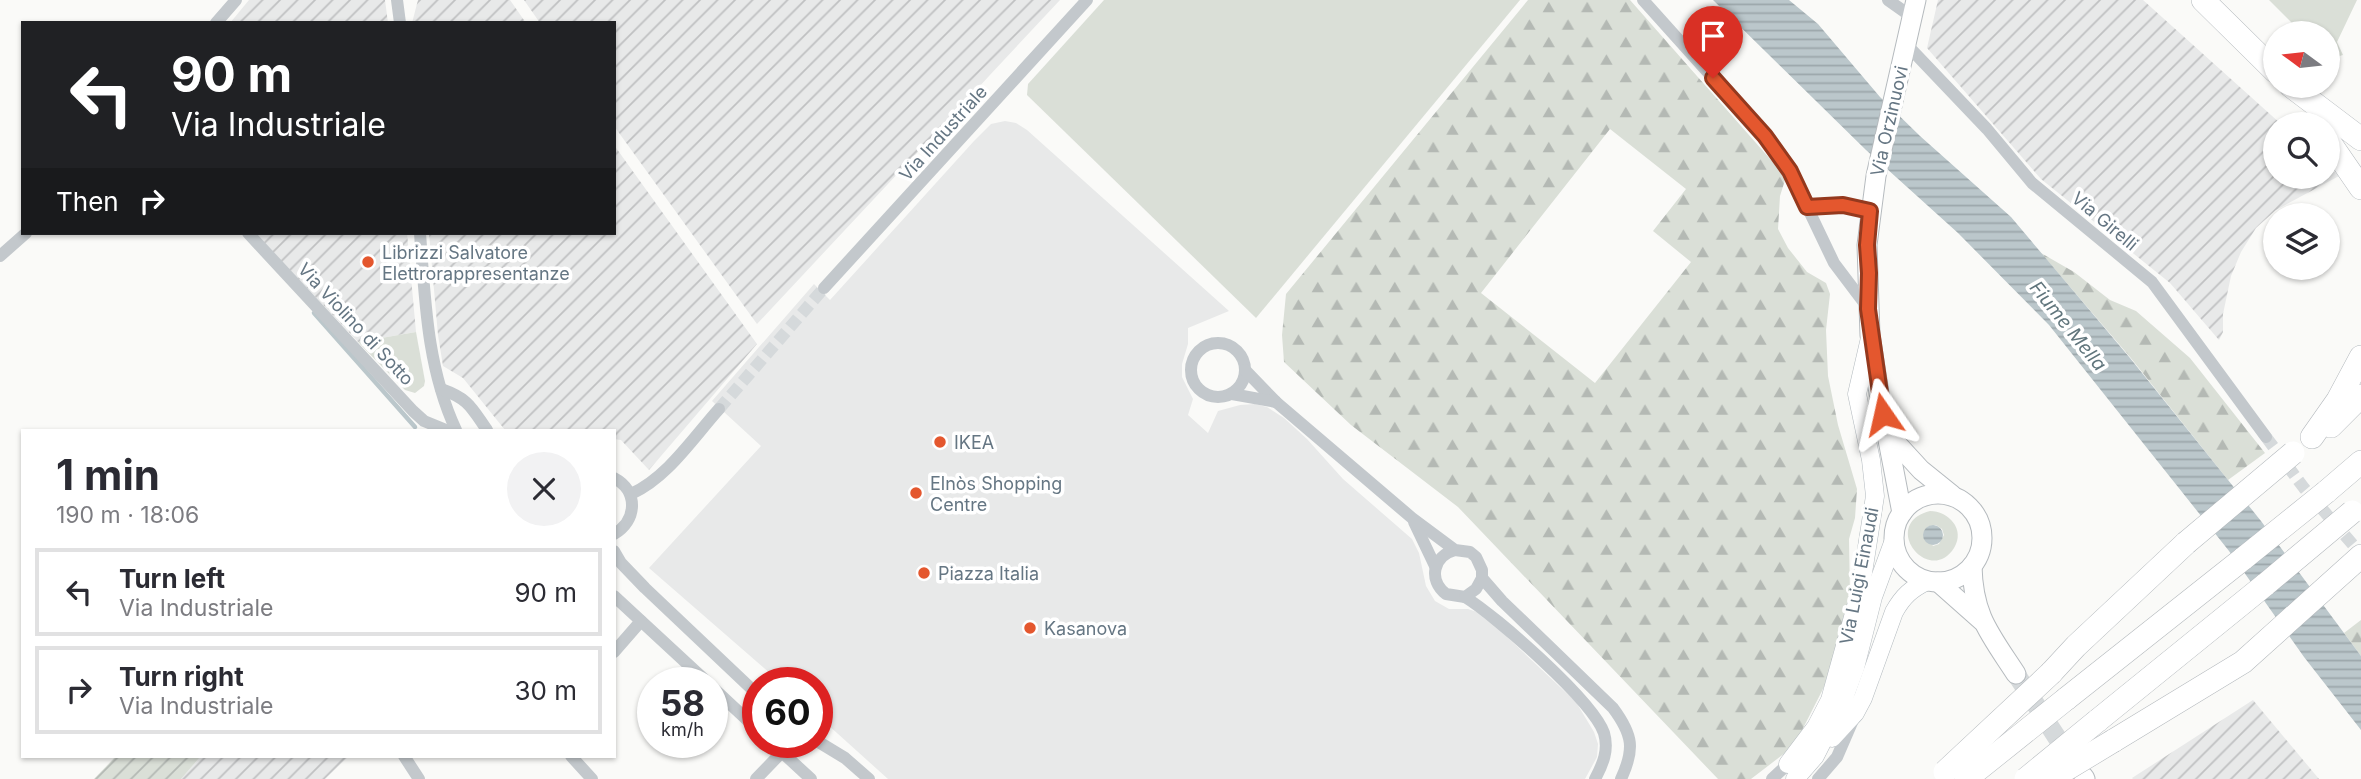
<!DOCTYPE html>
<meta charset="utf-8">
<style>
:root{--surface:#fff;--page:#f2f2f3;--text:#2b2b33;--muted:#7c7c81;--line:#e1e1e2}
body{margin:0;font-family:Inter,sans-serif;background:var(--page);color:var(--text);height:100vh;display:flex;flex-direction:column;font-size:26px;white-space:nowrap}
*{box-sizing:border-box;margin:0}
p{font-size:23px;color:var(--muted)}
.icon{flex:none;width:38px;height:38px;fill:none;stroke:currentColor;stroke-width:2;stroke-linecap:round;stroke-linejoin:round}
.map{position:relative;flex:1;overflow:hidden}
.side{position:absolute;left:21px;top:429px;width:595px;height:329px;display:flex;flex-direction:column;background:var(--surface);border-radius:0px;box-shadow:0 2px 5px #0004}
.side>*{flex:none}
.guide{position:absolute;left:21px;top:21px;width:595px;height:214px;border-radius:0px;box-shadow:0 2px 5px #0004;background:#202124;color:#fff;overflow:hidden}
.needle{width:46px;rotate:285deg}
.fabs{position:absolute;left:2263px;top:21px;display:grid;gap:14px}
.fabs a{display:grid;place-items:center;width:77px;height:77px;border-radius:50%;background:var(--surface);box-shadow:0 2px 5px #0004;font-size:35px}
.speed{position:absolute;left:637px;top:667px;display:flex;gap:14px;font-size:35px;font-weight:700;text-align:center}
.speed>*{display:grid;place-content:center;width:91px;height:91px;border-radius:50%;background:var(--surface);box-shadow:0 2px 5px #0004;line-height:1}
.speed small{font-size:18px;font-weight:400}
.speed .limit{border:10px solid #d22;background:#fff;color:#111}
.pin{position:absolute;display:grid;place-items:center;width:60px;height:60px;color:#fff;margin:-72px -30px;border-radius:50% 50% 50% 0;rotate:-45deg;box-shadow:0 0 7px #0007}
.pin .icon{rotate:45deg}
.me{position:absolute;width:77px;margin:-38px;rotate:349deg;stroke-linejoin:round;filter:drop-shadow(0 0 5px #0008)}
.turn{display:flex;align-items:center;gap:24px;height:147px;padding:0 35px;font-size:32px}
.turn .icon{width:91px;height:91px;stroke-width:2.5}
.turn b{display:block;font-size:49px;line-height:60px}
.then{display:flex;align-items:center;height:66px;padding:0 35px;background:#0003;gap:14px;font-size:26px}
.round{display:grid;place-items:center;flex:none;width:74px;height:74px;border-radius:37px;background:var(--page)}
.headline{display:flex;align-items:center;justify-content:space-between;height:119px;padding:0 35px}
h1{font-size:42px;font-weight:700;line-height:52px}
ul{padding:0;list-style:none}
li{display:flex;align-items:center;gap:21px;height:88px;margin:0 14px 10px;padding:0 21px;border:4px solid var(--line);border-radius:0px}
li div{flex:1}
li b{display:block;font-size:26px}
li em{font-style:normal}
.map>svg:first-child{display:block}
.built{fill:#e8e9e9}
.industrial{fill:url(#industrial-furrows)}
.green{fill:#dadfd7;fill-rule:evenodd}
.forest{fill:url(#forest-firs);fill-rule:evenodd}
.garden{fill:url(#garden-furrows)}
.water{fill:url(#water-rules)}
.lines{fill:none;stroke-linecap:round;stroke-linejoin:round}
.stream{stroke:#bbc7cb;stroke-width:4.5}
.street-tunnel{stroke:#d5d9db;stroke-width:12;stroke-dasharray:12 6;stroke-linecap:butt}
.primary-tunnel{stroke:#d5d9db;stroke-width:19;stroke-dasharray:19 10;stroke-linecap:butt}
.secondary-casing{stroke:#b3babf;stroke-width:19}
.primary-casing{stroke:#b5babe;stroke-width:21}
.highway-casing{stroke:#b4b9bd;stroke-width:24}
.street{stroke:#c3c8cc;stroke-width:12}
.secondary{stroke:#fff;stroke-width:18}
.primary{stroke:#fff;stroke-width:19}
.highway{stroke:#fff;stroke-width:23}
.highway-bridge-casing{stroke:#b4b9bd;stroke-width:24;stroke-linecap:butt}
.highway-bridge{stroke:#fff;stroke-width:23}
.route-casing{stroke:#94391e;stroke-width:18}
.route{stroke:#e4572e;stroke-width:12}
.poi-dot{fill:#e4572e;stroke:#fff;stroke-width:2.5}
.labels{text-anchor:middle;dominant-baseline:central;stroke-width:7;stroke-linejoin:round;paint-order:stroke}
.street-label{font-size:18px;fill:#657683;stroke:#fff}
.poi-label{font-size:18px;fill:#657683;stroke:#fff;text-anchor:start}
.water-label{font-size:19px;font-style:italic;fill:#60757c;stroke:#fff}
</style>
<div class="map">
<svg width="2361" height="779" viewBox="0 0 2361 779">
<defs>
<pattern id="industrial-furrows" width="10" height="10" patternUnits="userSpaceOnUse" patternTransform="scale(1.75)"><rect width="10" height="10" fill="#e8e9e9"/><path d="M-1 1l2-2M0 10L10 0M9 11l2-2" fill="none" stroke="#c0c1c2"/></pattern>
<pattern id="forest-firs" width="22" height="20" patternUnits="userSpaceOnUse" patternTransform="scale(1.75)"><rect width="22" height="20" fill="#dadfd7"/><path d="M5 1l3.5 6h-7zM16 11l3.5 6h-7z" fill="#b4b9b4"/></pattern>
<pattern id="garden-furrows" width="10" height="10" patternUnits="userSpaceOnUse" patternTransform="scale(1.75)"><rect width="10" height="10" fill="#dadfd7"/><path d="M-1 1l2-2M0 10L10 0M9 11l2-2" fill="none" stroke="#b4b9b4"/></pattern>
<pattern id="water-rules" width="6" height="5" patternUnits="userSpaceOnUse" patternTransform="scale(1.75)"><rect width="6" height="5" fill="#bbc7cb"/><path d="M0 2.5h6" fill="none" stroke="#9ca6aa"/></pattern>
</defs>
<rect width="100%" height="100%" fill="#fafaf8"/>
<path class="built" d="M 1005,121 L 1016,123 L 1027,130 L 1229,311 L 1188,328 L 1188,344 L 1182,364 L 1182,377 L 1193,399 L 1188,415 L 1208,433 L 1218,411 L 1240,405 L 1255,404 L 1267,407 L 1284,418 L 1307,439 L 1343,479 L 1412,539 L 1419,553 L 1426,586 L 1435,601 L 1449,609 L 1468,609 L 1477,612 L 1488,619 L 1576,702 L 1594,732 L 1598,744 L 1597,757 L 1585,779 L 888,779 L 817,715 L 817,682 L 780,682 L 649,568 L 761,446 L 712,401 L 814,284 L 830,300 L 974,141 L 991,124 Z"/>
<g class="industrial">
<path d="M 249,0 L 385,0 L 388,23 L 230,23 Z"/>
<path d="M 418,0 L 510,0 L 526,23 L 412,23 Z"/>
<path d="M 524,0 L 1060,0 L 757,324 L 614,126 L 614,23 L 540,23 Z"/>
<path d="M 1938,0 L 2143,0 L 2281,124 L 2275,124 L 2275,177 L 2328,177 L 2328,166 L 2339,176 L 2276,210 L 2256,228 L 2241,252 L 2231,276 L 2223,314 L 2223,332 L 2219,340 L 2170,283 L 2041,179 L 1927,48 Z"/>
<path d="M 614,145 L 757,344 L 649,470 L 621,440 L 614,439 L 614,430 L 505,430 L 463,378 L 443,366 L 438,335 L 429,233 L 614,233 Z"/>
<path d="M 255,233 L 407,233 L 416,332 L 358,342 Z"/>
<path d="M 2253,700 L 2319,779 L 2133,779 L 2132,778 Z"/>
<path d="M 201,756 L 349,756 L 325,779 L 181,779 Z"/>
</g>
<g class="green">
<path d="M 1104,0 L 1520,0 L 1256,318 L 1027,95 L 1028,84 Z"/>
<path d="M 2269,0 L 2357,0 L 2337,42 L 2343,55 L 2329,59 L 2328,57 L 2328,33 L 2302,33 Z"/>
<path d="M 416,332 L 425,381 L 424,386 L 415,393 L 405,390 L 358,342 Z"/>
<path d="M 1930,511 C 1948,511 1966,529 1954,548 C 1929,587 1879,524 1930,511 ZM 1936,525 L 1942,529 L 1944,535 L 1939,544 L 1933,546 L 1924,531 L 1929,526 Z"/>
</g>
<g class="forest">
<path d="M 1528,0 L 1630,0 L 1786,177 L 1780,196 L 1778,229 L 1788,248 L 1807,272 L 1826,283 L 1830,294 L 1826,330 L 1828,376 L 1838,425 L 1857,489 L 1855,518 L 1849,539 L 1850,595 L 1842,633 L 1826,683 L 1794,746 L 1751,779 L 1718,779 L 1458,507 L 1351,425 L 1284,362 L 1282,335 L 1286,294 ZM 1610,129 L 1686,189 L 1653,231 L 1691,262 L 1595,383 L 1481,293 Z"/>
<path d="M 2041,253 L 2074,272 L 2110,300 L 2136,311 L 2190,358 L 2265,453 L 2228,480 L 2130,357 Z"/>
<path d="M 2361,620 L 2361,656 L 2344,633 Z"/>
</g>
<path class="garden" d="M 116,756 L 201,756 L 181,779 L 94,779 Z"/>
<g class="water">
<path d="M 1713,0 L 1789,0 L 1818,24 L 1880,97 L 1920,136 L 2011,217 L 2130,358 L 2261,521 L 2361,656 L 2361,730 L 2304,657 L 2229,551 L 2049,325 L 1958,233 L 1866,150 Z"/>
<circle cx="1933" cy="535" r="10"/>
</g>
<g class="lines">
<path class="stream" d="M 314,313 L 415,427"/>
<g class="street-tunnel">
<path d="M 719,409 L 824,288"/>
<path d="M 2266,437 L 2304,488 L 2361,554"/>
</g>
<path class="primary-tunnel" d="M 2016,674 L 2072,761"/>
<defs>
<g id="secondary">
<path d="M 1832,738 L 1855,713 L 1863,698 L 1894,612 C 1903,596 1911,589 1927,581"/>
<path d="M 1788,764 L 1816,727 L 1830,700 L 1860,592 L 1875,496 L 1871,460 L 1857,394 L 1870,338"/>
<path d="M 1795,779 L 1815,756 L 1842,703 L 1855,668 L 1873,597 L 1894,540"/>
</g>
<g id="primary">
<path d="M 1888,434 L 1921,470 L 1952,495"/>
<circle cx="1938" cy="538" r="44"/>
<path d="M 1902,513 L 1879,393 L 1870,335 L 1867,245 L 1876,176 L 1916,0"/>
<path d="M 1972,566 C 1973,616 1990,634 2016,674"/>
<path d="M 1938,582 L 1982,621"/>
<path d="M 2084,777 L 2085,779"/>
</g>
<g id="highway">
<path d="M 2203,0 L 2275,71"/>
<path d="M 2291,86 L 2361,139"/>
<path d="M 2328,140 L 2361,188"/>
<path d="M 2331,426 L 2361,396"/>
<path d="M 2312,437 L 2338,400 L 2361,357"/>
<path d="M 2326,492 L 2361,462"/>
<path d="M 2051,673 L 2076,646 L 2186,543"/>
<path d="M 2066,699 L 2244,558"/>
<path d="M 2097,721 L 2266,584"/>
<path d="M 2113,741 L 2243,662 L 2361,556"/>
</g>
</defs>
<use href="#secondary" class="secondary-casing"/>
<use href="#primary" class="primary-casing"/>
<use href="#highway" class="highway-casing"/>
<g class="street">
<path d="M 397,0 L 400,23"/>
<path d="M 1643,0 L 1765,136 L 1790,171 L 1834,263 L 1868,308"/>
<path d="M 1888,0 L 1912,17"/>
<path d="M 216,23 L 236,0"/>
<path d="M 1907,45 L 1987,129 L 2032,183 L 2152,282 L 2266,437"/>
<path d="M 1807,207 L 1843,205 L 1870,211"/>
<path d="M 248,233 L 413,411 L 424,421 L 446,430"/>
<path d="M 420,233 C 425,300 427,368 456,430"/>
<path d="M 0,256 L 26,233"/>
<path d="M 824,288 L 1087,0"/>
<circle cx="1218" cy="370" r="27"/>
<path d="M 1245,370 L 1276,402 L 1412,518 L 1455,550 L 1470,552 L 1476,557 L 1482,570 L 1482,578 L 1476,589 L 1465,597 L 1446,594 C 1428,580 1433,556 1455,550"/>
<path d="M 441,389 C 469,399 471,407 487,430"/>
<path d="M 1232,394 L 1276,402"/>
<path d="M 614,478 C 639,491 637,521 614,534"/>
<path d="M 631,494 C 667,478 693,438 719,409"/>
<path d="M 1414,522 L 1435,566"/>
<path d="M 614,551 L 621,563 L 645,588 L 758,695"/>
<path d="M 1482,578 L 1502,601 L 1613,708 C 1633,735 1635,749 1621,779"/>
<path d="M 614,596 L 707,682"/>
<path d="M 1465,597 C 1496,616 1593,701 1604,733 C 1609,750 1603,764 1595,779"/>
<path d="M 614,652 L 641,621"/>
<path d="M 712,687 L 758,730"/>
<path d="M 817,741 L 845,758 L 869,779"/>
<path d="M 771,742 L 811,779"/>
<path d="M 404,756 L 419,779"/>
<path d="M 571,756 L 592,779"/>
<path d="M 756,779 L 782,752"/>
<path d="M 1772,779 L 1788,764"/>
<path d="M 1818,779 L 1837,757 L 1853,720"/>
</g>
<use href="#secondary" class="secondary"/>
<use href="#primary" class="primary"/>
<use href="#highway" class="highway"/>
<defs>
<g id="highway-bridge">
<path d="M 2186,543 L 2293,453"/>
<path d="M 2244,558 L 2326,492"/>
<path d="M 2266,584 L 2352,512"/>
<path d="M 1945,772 L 2051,673"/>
<path d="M 1966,779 L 2066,699"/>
<path d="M 2026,779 L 2097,721"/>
<path d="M 2050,779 L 2113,741"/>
</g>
</defs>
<use href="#highway-bridge" class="highway-bridge-casing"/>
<use href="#highway-bridge" class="highway-bridge"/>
</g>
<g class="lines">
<defs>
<path id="route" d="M 1713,78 L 1765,136 L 1790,171 L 1807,207 L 1843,205 L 1870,211 L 1867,245 L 1869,273 L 1868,309 L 1883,414"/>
</defs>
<use href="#route" class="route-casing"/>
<use href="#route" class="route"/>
</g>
<g class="poi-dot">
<circle cx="368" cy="262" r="7"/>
<circle cx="940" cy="442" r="7"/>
<circle cx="916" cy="493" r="7"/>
<circle cx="924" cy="573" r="7"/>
<circle cx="1030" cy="628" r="7"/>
</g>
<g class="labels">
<g class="street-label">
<text transform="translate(1889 121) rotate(-77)">Via Orzinuovi</text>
<text transform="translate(943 133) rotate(-48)">Via Industriale</text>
<text transform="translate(2105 221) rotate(40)">Via Girelli</text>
<text transform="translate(356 324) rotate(47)">Via Violino di Sotto</text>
<text transform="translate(1859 576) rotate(-79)">Via Luigi Einaudi</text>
</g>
<g class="poi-label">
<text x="382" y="252">Librizzi Salvatore<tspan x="382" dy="21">Elettrorappresentanze</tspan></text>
<text x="954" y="442">IKEA</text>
<text x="930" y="483">Elnòs Shopping<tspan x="930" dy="21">Centre</tspan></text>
<text x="938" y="573">Piazza Italia</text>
<text x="1044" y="628">Kasanova</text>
</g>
<g class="water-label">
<text transform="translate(2068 326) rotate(51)">Fiume Mella</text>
</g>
</g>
</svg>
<div class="fabs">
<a><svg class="needle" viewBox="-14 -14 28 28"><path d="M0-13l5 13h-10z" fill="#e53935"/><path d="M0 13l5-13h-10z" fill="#7c7c81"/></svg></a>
<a><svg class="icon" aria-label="search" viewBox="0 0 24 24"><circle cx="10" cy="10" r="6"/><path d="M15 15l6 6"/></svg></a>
<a><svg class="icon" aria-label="layers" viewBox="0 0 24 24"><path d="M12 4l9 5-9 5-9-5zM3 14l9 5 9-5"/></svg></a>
</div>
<div class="speed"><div>58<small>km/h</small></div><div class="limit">60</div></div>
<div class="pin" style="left:1713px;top:78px;background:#d93025"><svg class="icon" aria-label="arrive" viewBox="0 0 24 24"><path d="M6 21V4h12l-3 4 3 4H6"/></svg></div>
<svg class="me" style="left:1883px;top:414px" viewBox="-20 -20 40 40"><path d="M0-17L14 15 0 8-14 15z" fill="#e4572e" stroke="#fff" stroke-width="4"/></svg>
<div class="guide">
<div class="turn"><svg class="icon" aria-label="left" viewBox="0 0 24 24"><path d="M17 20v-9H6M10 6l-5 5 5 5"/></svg><div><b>90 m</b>Via Industriale</div></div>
<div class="then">Then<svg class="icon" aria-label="right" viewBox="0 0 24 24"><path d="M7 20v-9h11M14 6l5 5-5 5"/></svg></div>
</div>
<section class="side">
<div class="headline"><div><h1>1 min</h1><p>190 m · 18:06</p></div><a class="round"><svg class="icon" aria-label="close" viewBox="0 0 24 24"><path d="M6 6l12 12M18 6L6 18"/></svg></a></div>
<ul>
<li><svg class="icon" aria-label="left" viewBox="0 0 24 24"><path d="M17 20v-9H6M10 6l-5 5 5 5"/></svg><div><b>Turn left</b><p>Via Industriale</p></div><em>90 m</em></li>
<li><svg class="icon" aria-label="right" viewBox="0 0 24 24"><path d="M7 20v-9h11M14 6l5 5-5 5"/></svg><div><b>Turn right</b><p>Via Industriale</p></div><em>30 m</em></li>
</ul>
</section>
</div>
